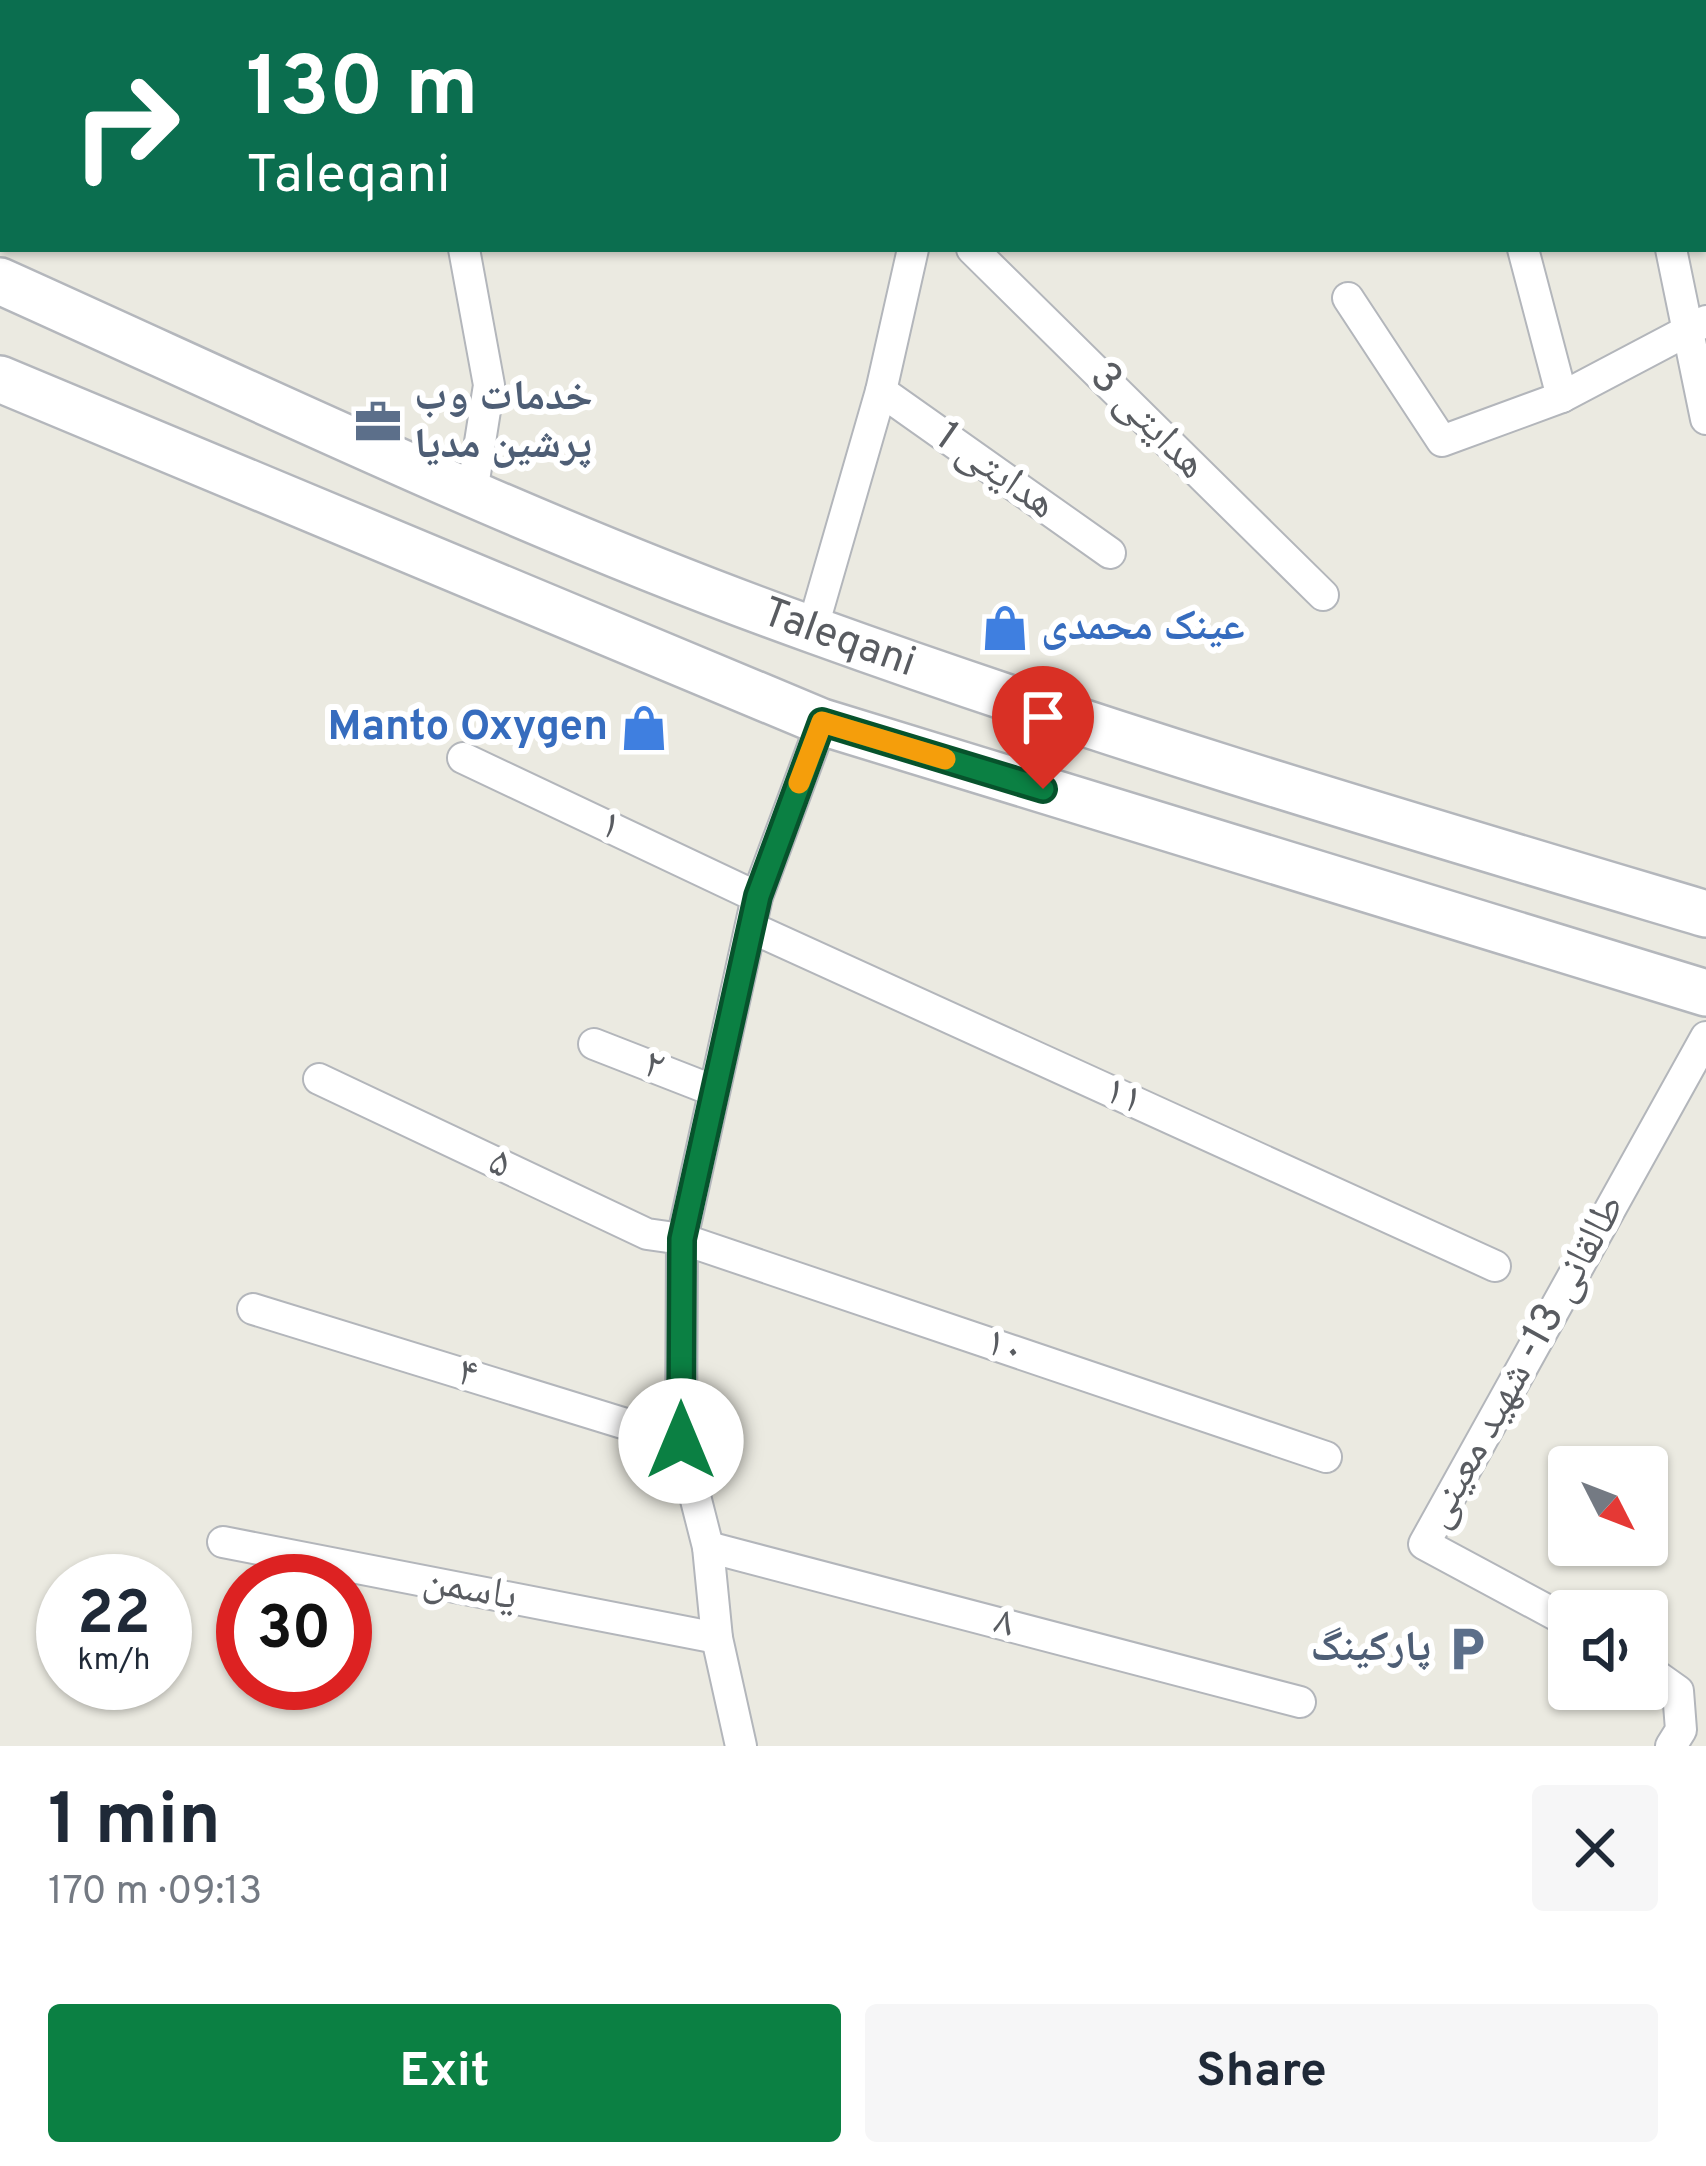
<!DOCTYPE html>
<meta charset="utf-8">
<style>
:root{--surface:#fff;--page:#f6f6f7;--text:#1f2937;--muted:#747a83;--accent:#0b8043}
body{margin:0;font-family:Overpass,"Noto Naskh Arabic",sans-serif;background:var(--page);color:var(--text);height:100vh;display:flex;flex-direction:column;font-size:45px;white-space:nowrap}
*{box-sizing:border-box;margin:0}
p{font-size:39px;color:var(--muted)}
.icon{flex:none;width:66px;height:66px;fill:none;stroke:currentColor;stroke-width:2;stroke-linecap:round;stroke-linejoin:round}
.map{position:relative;height:1746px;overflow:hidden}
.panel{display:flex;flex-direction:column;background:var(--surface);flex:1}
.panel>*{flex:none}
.hud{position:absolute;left:0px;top:0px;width:1707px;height:252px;box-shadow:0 3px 9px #0004;background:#0b6e4f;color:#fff;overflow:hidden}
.needle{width:78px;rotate:132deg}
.tools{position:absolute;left:1548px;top:1446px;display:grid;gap:24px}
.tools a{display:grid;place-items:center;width:120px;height:120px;border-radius:12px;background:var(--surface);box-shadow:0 3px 9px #0004;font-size:60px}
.speed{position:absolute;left:36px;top:1554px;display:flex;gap:24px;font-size:60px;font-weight:700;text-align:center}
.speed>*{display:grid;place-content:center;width:156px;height:156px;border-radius:50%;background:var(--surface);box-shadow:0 3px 9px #0004;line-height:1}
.speed small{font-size:30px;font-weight:400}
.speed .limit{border:18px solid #d22;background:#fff;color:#111}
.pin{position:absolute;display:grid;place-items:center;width:102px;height:102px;color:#fff;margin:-123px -51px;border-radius:50% 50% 50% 0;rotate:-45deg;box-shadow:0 0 12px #0007}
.pin .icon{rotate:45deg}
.me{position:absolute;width:132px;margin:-66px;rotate:0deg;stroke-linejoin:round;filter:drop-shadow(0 0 9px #0008)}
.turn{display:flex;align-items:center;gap:42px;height:252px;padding:0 48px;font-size:54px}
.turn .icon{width:156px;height:156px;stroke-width:2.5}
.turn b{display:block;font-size:84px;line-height:102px}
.round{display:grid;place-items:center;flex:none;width:126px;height:126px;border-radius:12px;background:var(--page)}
.head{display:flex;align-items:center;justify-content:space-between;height:204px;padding:0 48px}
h1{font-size:72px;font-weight:700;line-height:90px}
.action{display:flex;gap:24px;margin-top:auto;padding:24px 48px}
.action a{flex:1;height:138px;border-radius:12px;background:var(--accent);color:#fff;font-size:48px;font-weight:700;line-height:138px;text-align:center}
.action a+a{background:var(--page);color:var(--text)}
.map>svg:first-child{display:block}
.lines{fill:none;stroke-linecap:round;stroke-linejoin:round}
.street-casing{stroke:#b3b6bb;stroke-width:34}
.secondary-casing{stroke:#b4b7bc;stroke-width:50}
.street{stroke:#fff;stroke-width:30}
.secondary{stroke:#fff;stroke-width:45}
.route-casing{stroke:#07532c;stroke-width:30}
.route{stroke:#0b8043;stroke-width:21}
.slow{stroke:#f59e0b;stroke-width:21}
.labels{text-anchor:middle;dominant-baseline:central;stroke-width:12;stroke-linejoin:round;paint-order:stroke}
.service-label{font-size:42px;font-weight:bold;fill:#4e5e75;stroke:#fff;text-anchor:start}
.street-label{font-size:42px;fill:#595c61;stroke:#fff}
.shop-label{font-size:42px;font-weight:bold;fill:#366cbe;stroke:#fff;text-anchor:start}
</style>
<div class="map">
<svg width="1706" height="1746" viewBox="0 0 1706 1746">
<rect width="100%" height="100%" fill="#ebeae1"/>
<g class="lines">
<defs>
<g id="street">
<path d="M 413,0 L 414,3"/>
<path d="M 1065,0 L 1068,3"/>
<path d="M 1278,0 L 1279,3"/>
<path d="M 1619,0 L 1620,3"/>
<path d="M 976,3 L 977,0"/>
<path d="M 1704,21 L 1706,21"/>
<path d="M 464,249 L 489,385 L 472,493"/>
<path d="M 972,249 L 1323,595"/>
<path d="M 1523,249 L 1562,397"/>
<path d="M 1671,249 L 1706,419"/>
<path d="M 1348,298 L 1442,441 L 1562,397 L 1706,321"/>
<path d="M 881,391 L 1110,553"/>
<path d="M 812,630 L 881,391 L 913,249"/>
<path d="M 463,758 L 757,897"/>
<path d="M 752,928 L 1495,1266"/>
<path d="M 594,1044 L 712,1090"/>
<path d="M 319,1079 L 647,1234 L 682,1239 L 1326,1457"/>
<path d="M 253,1309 L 681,1441"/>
<path d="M 223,1542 L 717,1638"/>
<path d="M 708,1547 L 1300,1702"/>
<path d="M 1569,1622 L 1424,1544 L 1706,1037"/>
<path d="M 1647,1669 L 1678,1691 L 1681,1730 L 1671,1746"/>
<path d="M 741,1746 L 717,1638 L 708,1547 L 681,1441 L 682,1239 L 757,897 L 822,722"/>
</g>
<g id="secondary">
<path id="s1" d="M 0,281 C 269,402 538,532 816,631 C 1109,737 1408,825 1706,914"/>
<path d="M 0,379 L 822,722 L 1706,993"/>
</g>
</defs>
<use href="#street" class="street-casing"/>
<use href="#secondary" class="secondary-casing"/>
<use href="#street" class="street"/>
<use href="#secondary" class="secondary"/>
</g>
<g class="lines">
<defs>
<path id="route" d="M 681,1441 L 682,1239 L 758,896 L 822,722 L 1043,789"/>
</defs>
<use href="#route" class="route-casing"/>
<use href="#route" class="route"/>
<path class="slow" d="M 799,783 L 822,722 L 945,759"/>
</g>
<defs>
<symbol id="office-bare" viewBox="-9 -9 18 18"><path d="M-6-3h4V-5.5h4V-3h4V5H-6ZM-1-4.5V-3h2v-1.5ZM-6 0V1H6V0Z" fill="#5c6f8a" stroke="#fff" stroke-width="2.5" paint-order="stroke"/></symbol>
<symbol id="shop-bare" viewBox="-9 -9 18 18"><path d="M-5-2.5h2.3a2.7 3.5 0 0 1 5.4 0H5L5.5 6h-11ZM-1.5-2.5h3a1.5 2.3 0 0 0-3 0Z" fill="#3f7fe0" stroke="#fff" stroke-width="2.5" paint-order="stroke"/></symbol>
<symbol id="parking-bare" viewBox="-9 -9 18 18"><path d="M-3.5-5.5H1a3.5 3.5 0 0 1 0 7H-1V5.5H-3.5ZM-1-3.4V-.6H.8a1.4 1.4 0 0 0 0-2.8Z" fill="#5c6f8a" stroke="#fff" stroke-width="2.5" paint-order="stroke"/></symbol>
</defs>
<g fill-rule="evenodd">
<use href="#office-bare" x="345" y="389" width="66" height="66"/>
<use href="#shop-bare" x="972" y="595" width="66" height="66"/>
<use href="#shop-bare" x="611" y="695" width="66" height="66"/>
<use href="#parking-bare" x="1434" y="1616" width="66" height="66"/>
</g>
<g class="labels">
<g class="service-label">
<text x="414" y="398">خدمات وب<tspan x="414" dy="48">پرشین مدیا</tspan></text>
<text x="1431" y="1649" text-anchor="end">پارکینگ</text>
</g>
<g class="street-label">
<text transform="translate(1147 422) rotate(45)">هدایتی 3</text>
<text transform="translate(995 472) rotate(35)">هدایتی 1</text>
<text stroke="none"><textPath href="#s1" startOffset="912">Taleqani</textPath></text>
<text transform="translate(610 827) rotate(25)">۱</text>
<text transform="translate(653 1067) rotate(21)">۲</text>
<text transform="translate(1123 1097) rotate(24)">۱۱</text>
<text transform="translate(499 1165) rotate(26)">۵</text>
<text transform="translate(1004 1348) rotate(19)">۱۰</text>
<text transform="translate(1525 1362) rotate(-61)">طالقانی 13- شهید معینی</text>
<text transform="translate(467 1375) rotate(17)">۴</text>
<text transform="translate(470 1590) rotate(11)">یاسمن</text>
<text transform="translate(1004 1624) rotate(15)">۸</text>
</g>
<g class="shop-label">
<text x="1041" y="628">عینک محمدی</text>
<text x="608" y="728" text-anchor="end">Manto Oxygen</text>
</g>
</g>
</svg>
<div class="tools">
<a><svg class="needle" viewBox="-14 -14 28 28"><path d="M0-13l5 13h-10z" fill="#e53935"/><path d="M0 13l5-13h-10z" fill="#747a83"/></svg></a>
<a><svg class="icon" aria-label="sound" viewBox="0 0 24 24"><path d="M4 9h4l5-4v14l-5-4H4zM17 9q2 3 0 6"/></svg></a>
</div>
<div class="speed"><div>22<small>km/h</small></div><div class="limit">30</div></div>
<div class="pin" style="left:1043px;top:789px;background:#d93025"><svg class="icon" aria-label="arrive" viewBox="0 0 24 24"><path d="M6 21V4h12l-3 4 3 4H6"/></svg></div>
<svg class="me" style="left:681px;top:1441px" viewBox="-20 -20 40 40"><circle r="19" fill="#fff"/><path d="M0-13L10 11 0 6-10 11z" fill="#0b8043"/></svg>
<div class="hud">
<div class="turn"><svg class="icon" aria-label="right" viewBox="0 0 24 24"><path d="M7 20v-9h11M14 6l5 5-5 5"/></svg><div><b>130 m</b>Taleqani</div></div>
</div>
</div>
<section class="panel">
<div class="head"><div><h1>1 min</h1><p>170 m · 09:13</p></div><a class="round"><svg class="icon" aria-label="close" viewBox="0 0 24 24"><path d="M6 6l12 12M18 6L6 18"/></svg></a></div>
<div class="action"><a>Exit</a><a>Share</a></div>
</section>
